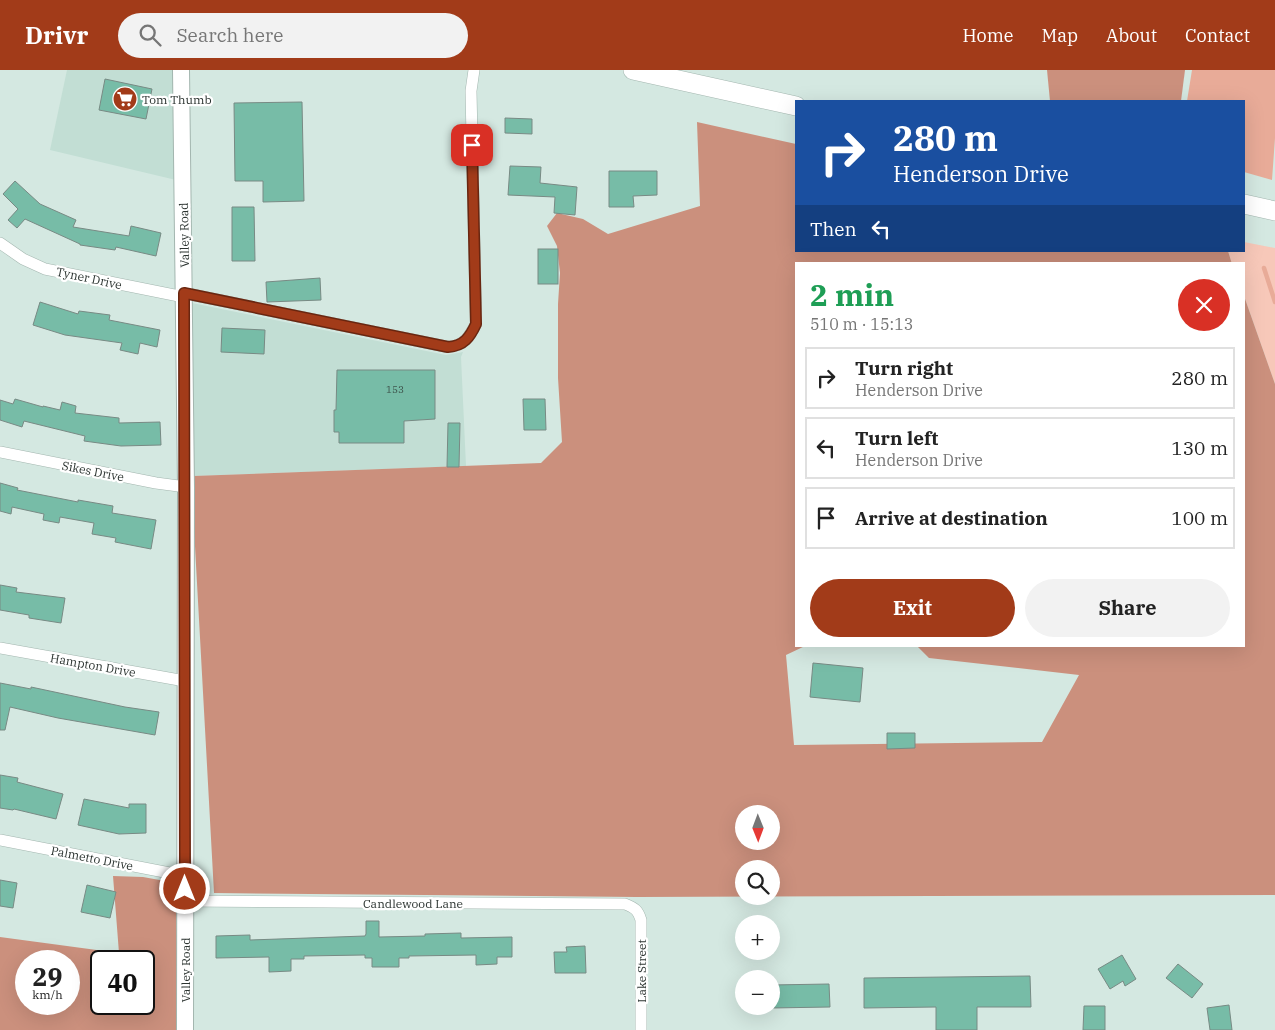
<!DOCTYPE html>
<meta charset="utf-8">
<style>
:root{--surface:#fff;--page:#f2f2f2;--text:#222;--muted:#767676;--line:#e0e0e0;--accent:#a23b19}
body{margin:0;font-family:"IBM Plex Serif",serif;background:var(--page);color:var(--text);height:100vh;display:flex;flex-direction:column;font-size:19px;white-space:nowrap}
*{box-sizing:border-box;margin:0}
p{font-size:16px;color:var(--muted)}
.icon{flex:none;width:28px;height:28px;fill:none;stroke:currentColor;stroke-width:2;stroke-linecap:round;stroke-linejoin:round}
.map{position:relative;flex:1;overflow:hidden}
.side{position:absolute;left:795px;top:192px;width:450px;height:385px;display:flex;flex-direction:column;background:var(--surface);border-radius:0px;box-shadow:0 5px 20px #0002}
.side>*{flex:none}
.top-card{position:absolute;left:795px;top:30px;width:450px;height:152px;border-radius:0px;box-shadow:0 5px 20px #0002;background:#1a4fa0;color:#fff;overflow:hidden}
.needle{width:32px;rotate:179deg}
.tools{position:absolute;left:735px;top:735px;display:grid;gap:10px}
.tools a{display:grid;place-items:center;width:45px;height:45px;border-radius:50%;background:var(--surface);box-shadow:0 5px 20px #0002;font-size:25px}
.speed{position:absolute;left:15px;top:880px;display:flex;gap:10px;font-size:25px;font-weight:700;text-align:center}
.speed>*{display:grid;place-content:center;width:65px;height:65px;border-radius:50%;background:var(--surface);box-shadow:0 5px 20px #0002;line-height:1}
.speed small{font-size:12px;font-weight:400}
.speed .limit{border:2px solid #111;border-radius:8px;background:#fff;color:#111}
.pin{position:absolute;display:grid;place-items:center;width:42px;height:42px;color:#fff;margin:-21px;border-radius:10px;box-shadow:0 2px 8px #0006}
.me{position:absolute;width:55px;margin:-28px;rotate:0deg;stroke-linejoin:round;filter:drop-shadow(0 0 4px #0008)}
.turn{display:flex;align-items:center;gap:18px;height:105px;padding:0 15px;font-size:22px}
.turn .icon{width:65px;height:65px;stroke-width:2.5}
.turn b{display:block;font-size:35px;line-height:42px}
.then{display:flex;align-items:center;height:48px;padding:0 15px;background:#0003;gap:10px;font-size:19px}
.round{display:grid;place-items:center;flex:none;width:52px;height:52px;border-radius:26px;background:var(--page)}
.overview{display:flex;align-items:center;justify-content:space-between;height:85px;padding:0 15px}
h1{font-size:30px;font-weight:700;line-height:38px;color:#1e9e55}
.button{display:flex;gap:10px;margin-top:auto;padding:10px 15px}
.button a{flex:1;height:58px;border-radius:30px;background:var(--accent);color:#fff;font-size:20px;font-weight:700;line-height:58px;text-align:center}
.button a+a{background:var(--page);color:var(--text)}
ul{padding:0;list-style:none}
li{display:flex;align-items:center;gap:15px;height:62px;margin:0 10px 8px;padding:0 5px;border:2px solid var(--line);border-radius:0px}
li div{flex:1}
li b{display:block;font-size:19px}
li em{font-style:normal}
header{display:flex;align-items:center;gap:30px;box-sizing:border-box;height:70px;padding:0 25px;background:var(--accent);color:#fff}
header strong{font-size:24px}
nav{display:flex;gap:28px;margin-inline-start:auto;font-size:18px}
.search{width:350px;height:45px;background:var(--page);display:flex;align-items:center;gap:12px;box-sizing:border-box;padding:0 18px;border-radius:28px;color:var(--muted);font-size:19px}
.map>svg:first-child{display:block}
.built{fill:#c2ded4}
.green{fill:#f7c8b9}
.forest{fill:#cb907d;fill-rule:evenodd}
.water{fill:#e8ab98}
.lines{fill:none;stroke-linecap:round;stroke-linejoin:round}
.stream{stroke:#e8ab98;stroke-width:4.5}
.building{fill:#77bca7;stroke:#788a84}
.street-casing{stroke:#a3b6af;stroke-width:12}
.secondary-casing{stroke:#a3b6af;stroke-width:18}
.primary-casing{stroke:#a3b6af;stroke-width:20}
.street{stroke:#fff;stroke-width:11}
.secondary{stroke:#fff;stroke-width:16}
.primary{stroke:#fff;stroke-width:19}
.route-casing{stroke:#692610;stroke-width:12}
.route{stroke:#a23b19;stroke-width:9}
.labels{text-anchor:middle;dominant-baseline:central;stroke-width:4.5;stroke-linejoin:round;paint-order:stroke}
.number-label{font-size:10px;fill:#3f564e}
.poi-label{font-size:12px;fill:#2c3431;stroke:#fff;text-anchor:start}
.street-label{font-size:12px;fill:#2c3431;stroke:#fff}
</style>
<header>
<strong>Drivr</strong>
<div class="search"><svg class="icon" aria-label="search" viewBox="0 0 24 24"><circle cx="10" cy="10" r="6"/><path d="M15 15l6 6"/></svg>Search here</div>
<nav><a>Home</a><a>Map</a><a>About</a><a>Contact</a></nav>
</header>
<div class="map">
<svg width="1275" height="960" viewBox="0 0 1275 960">
<rect width="100%" height="100%" fill="#d4e8e1"/>
<g class="built">
<path d="M 67,0 L 174,0 L 176,110 L 50,80 Z"/>
<path d="M 192,233 L 446,285 L 463,282 L 461,287 L 466,396 L 193,406 Z"/>
</g>
<path class="green" d="M 1244,172 L 1275,178 L 1275,314 L 1244,226 L 1244,194 L 1232,194 L 1228,181 L 1244,181 Z"/>
<g class="forest">
<path d="M 1047,0 L 1185,0 L 1181,31 L 1050,31 Z"/>
<path d="M 697,52 L 796,74 L 796,181 L 1228,181 L 1232,194 L 796,194 L 796,576 L 805,576 L 786,585 L 794,675 L 1042,672 L 1079,605 L 929,588 L 917,576 L 1244,576 L 1244,226 L 1275,314 L 1275,825 L 637,827 L 214,823 L 193,440 L 193,406 L 541,393 L 562,372 L 558,308 L 558,234 L 560,203 L 557,176 L 547,156 L 557,143 L 583,149 L 608,164 L 700,136 ZM 744,744 L 771,744 L 771,771 L 744,771 ZM 744,799 L 771,799 L 771,826 L 744,826 Z"/>
<path d="M 113,806 L 143,807 L 176,813 L 178,960 L 0,960 L 0,867 L 119,883 ZM 26,891 L 69,891 L 69,934 L 26,934 ZM 101,891 L 144,891 L 144,934 L 101,934 Z"/>
</g>
<path class="water" d="M 1192,0 L 1275,0 L 1275,68 L 1272,110 L 1244,102 L 1244,31 L 1187,31 Z"/>
<g class="lines">
<path class="stream" d="M 1264,198 L 1275,232"/>
</g>
<g class="building">
<path d="M 105,9 L 152,19 L 146,49 L 99,40 Z"/>
<path d="M 302,32 L 304,131 L 263,132 L 263,111 L 235,111 L 234,33 Z"/>
<path d="M 505,48 L 532,49 L 532,64 L 505,63 Z"/>
<path d="M 510,96 L 541,97 L 540,113 L 577,117 L 575,145 L 554,143 L 555,127 L 508,125 Z"/>
<path d="M 609,101 L 657,101 L 657,125 L 633,126 L 634,137 L 609,137 Z"/>
<path d="M 15,111 L 40,134 L 76,150 L 73,157 L 129,166 L 131,156 L 161,163 L 156,186 L 116,177 L 115,180 L 80,175 L 80,174 L 25,149 L 17,158 L 8,150 L 18,139 L 3,124 Z"/>
<path d="M 232,137 L 254,137 L 255,191 L 232,191 Z"/>
<rect x="538" y="179" width="20" height="35"/>
<path d="M 320,208 L 321,230 L 267,232 L 266,212 Z"/>
<path d="M 40,232 L 78,244 L 79,241 L 110,245 L 109,250 L 160,260 L 157,277 L 140,273 L 138,284 L 120,280 L 122,273 L 65,265 L 33,255 Z"/>
<path d="M 222,258 L 265,260 L 264,284 L 221,282 Z"/>
<path d="M 337,300 L 435,300 L 435,349 L 404,351 L 404,373 L 339,373 L 339,362 L 334,362 L 334,340 L 336,340 Z"/>
<path d="M 15,329 L 43,337 L 43,336 L 60,340 L 62,332 L 76,336 L 75,343 L 119,348 L 119,353 L 160,352 L 161,375 L 121,376 L 84,371 L 85,366 L 24,351 L 22,357 L 0,350 L 0,330 L 13,334 Z"/>
<path d="M 523,329 L 545,329 L 546,360 L 524,360 Z"/>
<path d="M 448,353 L 460,353 L 459,397 L 447,397 Z"/>
<path d="M 0,413 L 18,418 L 17,420 L 78,432 L 78,430 L 113,436 L 112,443 L 156,450 L 151,479 L 115,472 L 116,468 L 92,464 L 94,453 L 60,447 L 59,453 L 43,450 L 44,444 L 12,437 L 11,444 L 0,441 Z"/>
<path d="M 0,515 L 17,518 L 16,522 L 65,528 L 61,553 L 29,548 L 29,545 L 0,540 Z"/>
<path d="M 813,593 L 863,598 L 860,632 L 810,627 Z"/>
<path d="M 0,613 L 31,619 L 31,617 L 125,637 L 159,642 L 155,665 L 58,648 L 10,637 L 5,660 L 0,660 Z"/>
<path d="M 887,663 L 915,663 L 915,678 L 887,679 Z"/>
<path d="M 0,705 L 18,708 L 17,712 L 63,724 L 56,749 L 14,739 L 13,740 L 0,738 Z"/>
<path d="M 84,729 L 129,738 L 129,734 L 146,734 L 146,763 L 119,764 L 78,755 Z"/>
<path d="M 0,810 L 17,813 L 13,838 L 0,836 Z"/>
<path d="M 87,815 L 116,822 L 110,848 L 81,842 Z"/>
<path d="M 366,851 L 379,851 L 379,867 L 425,866 L 425,864 L 461,863 L 461,868 L 512,867 L 512,887 L 497,887 L 497,894 L 476,895 L 476,885 L 409,886 L 409,888 L 399,888 L 399,897 L 372,897 L 372,888 L 365,888 L 365,885 L 304,886 L 304,889 L 291,889 L 291,901 L 269,902 L 269,887 L 216,888 L 216,866 L 250,865 L 250,870 L 365,866 L 366,864 Z"/>
<path d="M 585,876 L 586,903 L 555,903 L 554,882 L 567,882 L 566,877 Z"/>
<path d="M 1122,885 L 1136,909 L 1125,916 L 1123,911 L 1110,919 L 1098,899 Z"/>
<path d="M 1178,894 L 1203,914 L 1192,928 L 1166,908 Z"/>
<path d="M 1030,906 L 1031,937 L 977,937 L 977,960 L 936,960 L 936,937 L 864,938 L 864,908 Z"/>
<path d="M 829,914 L 830,937 L 771,938 L 771,915 Z"/>
<path d="M 1229,935 L 1232,960 L 1210,960 L 1207,938 Z"/>
<path d="M 1084,936 L 1105,936 L 1105,960 L 1083,960 Z"/>
</g>
<g class="lines">
<defs>
<g id="street">
<path d="M 0,173 L 23,189 L 45,199 L 184,227"/>
<path d="M 184,223 L 448,277 C 464,276 469,267 476,254 L 471,21 L 474,0"/>
<path d="M 0,382 L 156,413 L 186,417"/>
<path d="M 0,578 L 185,611"/>
<path d="M 0,770 L 185,806"/>
<path d="M 185,831 L 625,834 C 635,838 638,840 641,850 L 641,960"/>
</g>
<path id="secondary" d="M 181,0 L 186,417 L 185,960"/>
<g id="primary">
<path d="M 633,0 L 796,36"/>
<path d="M 1244,134 L 1275,141"/>
</g>
</defs>
<use href="#street" class="street-casing"/>
<use href="#secondary" class="secondary-casing"/>
<use href="#primary" class="primary-casing"/>
<use href="#street" class="street"/>
<use href="#secondary" class="secondary"/>
<use href="#primary" class="primary"/>
</g>
<g class="lines">
<defs>
<path id="route" d="M 185,819 L 184,223 L 448,277 C 464,276 470,267 476,254 L 472,75"/>
</defs>
<use href="#route" class="route-casing"/>
<use href="#route" class="route"/>
</g>
<defs>
<symbol id="supermarket-disc" viewBox="-11 -11 22 22"><circle r="9.5" fill="#a23b19" stroke="#fff"/><path d="M-6-5.5h2.5l.6 2H6L4.5 2H-2.5L-4.4-4H-6ZM-1.5 3.2a1.3 1.3 0 1 0 .1 0ZM3 3.2a1.3 1.3 0 1 0 .1 0Z" fill="#fff"/></symbol>
</defs>
<g fill-rule="evenodd">
<use href="#supermarket-disc" x="111" y="15" width="28" height="28"/>
</g>
<g class="labels">
<g class="number-label">
<text x="395" y="319">153</text>
</g>
<g class="poi-label">
<text x="142" y="29">Tom Thumb</text>
</g>
<g class="street-label">
<text transform="translate(184 165) rotate(-91)">Valley Road</text>
<text transform="translate(89 208) rotate(12)">Tyner Drive</text>
<text transform="translate(93 401) rotate(11)">Sikes Drive</text>
<text transform="translate(93 595) rotate(10)">Hampton Drive</text>
<text transform="translate(92 788) rotate(11)">Palmetto Drive</text>
<text x="413" y="833">Candlewood Lane</text>
<text transform="translate(185 900) rotate(-90)">Valley Road</text>
<text transform="translate(641 901) rotate(-90)">Lake Street</text>
</g>
</g>
</svg>
<div class="tools">
<a><svg class="needle" viewBox="-14 -14 28 28"><path d="M0-13l5 13h-10z" fill="#e53935"/><path d="M0 13l5-13h-10z" fill="#767676"/></svg></a>
<a><svg class="icon" aria-label="search" viewBox="0 0 24 24"><circle cx="10" cy="10" r="6"/><path d="M15 15l6 6"/></svg></a>
<a>+</a>
<a>−</a>
</div>
<div class="speed"><div>29<small>km/h</small></div><div class="limit">40</div></div>
<div class="pin" style="left:472px;top:75px;background:#d93025"><svg class="icon" aria-label="arrive" viewBox="0 0 24 24"><path d="M6 21V4h12l-3 4 3 4H6"/></svg></div>
<svg class="me" style="left:185px;top:819px" viewBox="-20 -20 40 40"><circle r="17" fill="#a23b19" stroke="#fff" stroke-width="3"/><path d="M0-11L8 9 0 5-8 9z" fill="#fff"/></svg>
<div class="top-card">
<div class="turn"><svg class="icon" aria-label="right" viewBox="0 0 24 24"><path d="M7 20v-9h11M14 6l5 5-5 5"/></svg><div><b>280 m</b>Henderson Drive</div></div>
<div class="then">Then<svg class="icon" aria-label="left" viewBox="0 0 24 24"><path d="M17 20v-9H6M10 6l-5 5 5 5"/></svg></div>
</div>
<section class="side">
<div class="overview"><div><h1>2 min</h1><p>510 m · 15:13</p></div><a class="round" style="background:#d93025;color:#fff"><svg class="icon" aria-label="close" viewBox="0 0 24 24"><path d="M6 6l12 12M18 6L6 18"/></svg></a></div>
<ul>
<li><svg class="icon" aria-label="right" viewBox="0 0 24 24"><path d="M7 20v-9h11M14 6l5 5-5 5"/></svg><div><b>Turn right</b><p>Henderson Drive</p></div><em>280 m</em></li>
<li><svg class="icon" aria-label="left" viewBox="0 0 24 24"><path d="M17 20v-9H6M10 6l-5 5 5 5"/></svg><div><b>Turn left</b><p>Henderson Drive</p></div><em>130 m</em></li>
<li><svg class="icon" aria-label="arrive" viewBox="0 0 24 24"><path d="M6 21V4h12l-3 4 3 4H6"/></svg><div><b>Arrive at destination</b></div><em>100 m</em></li>
</ul>
<div class="button"><a>Exit</a><a>Share</a></div>
</section>
</div>
